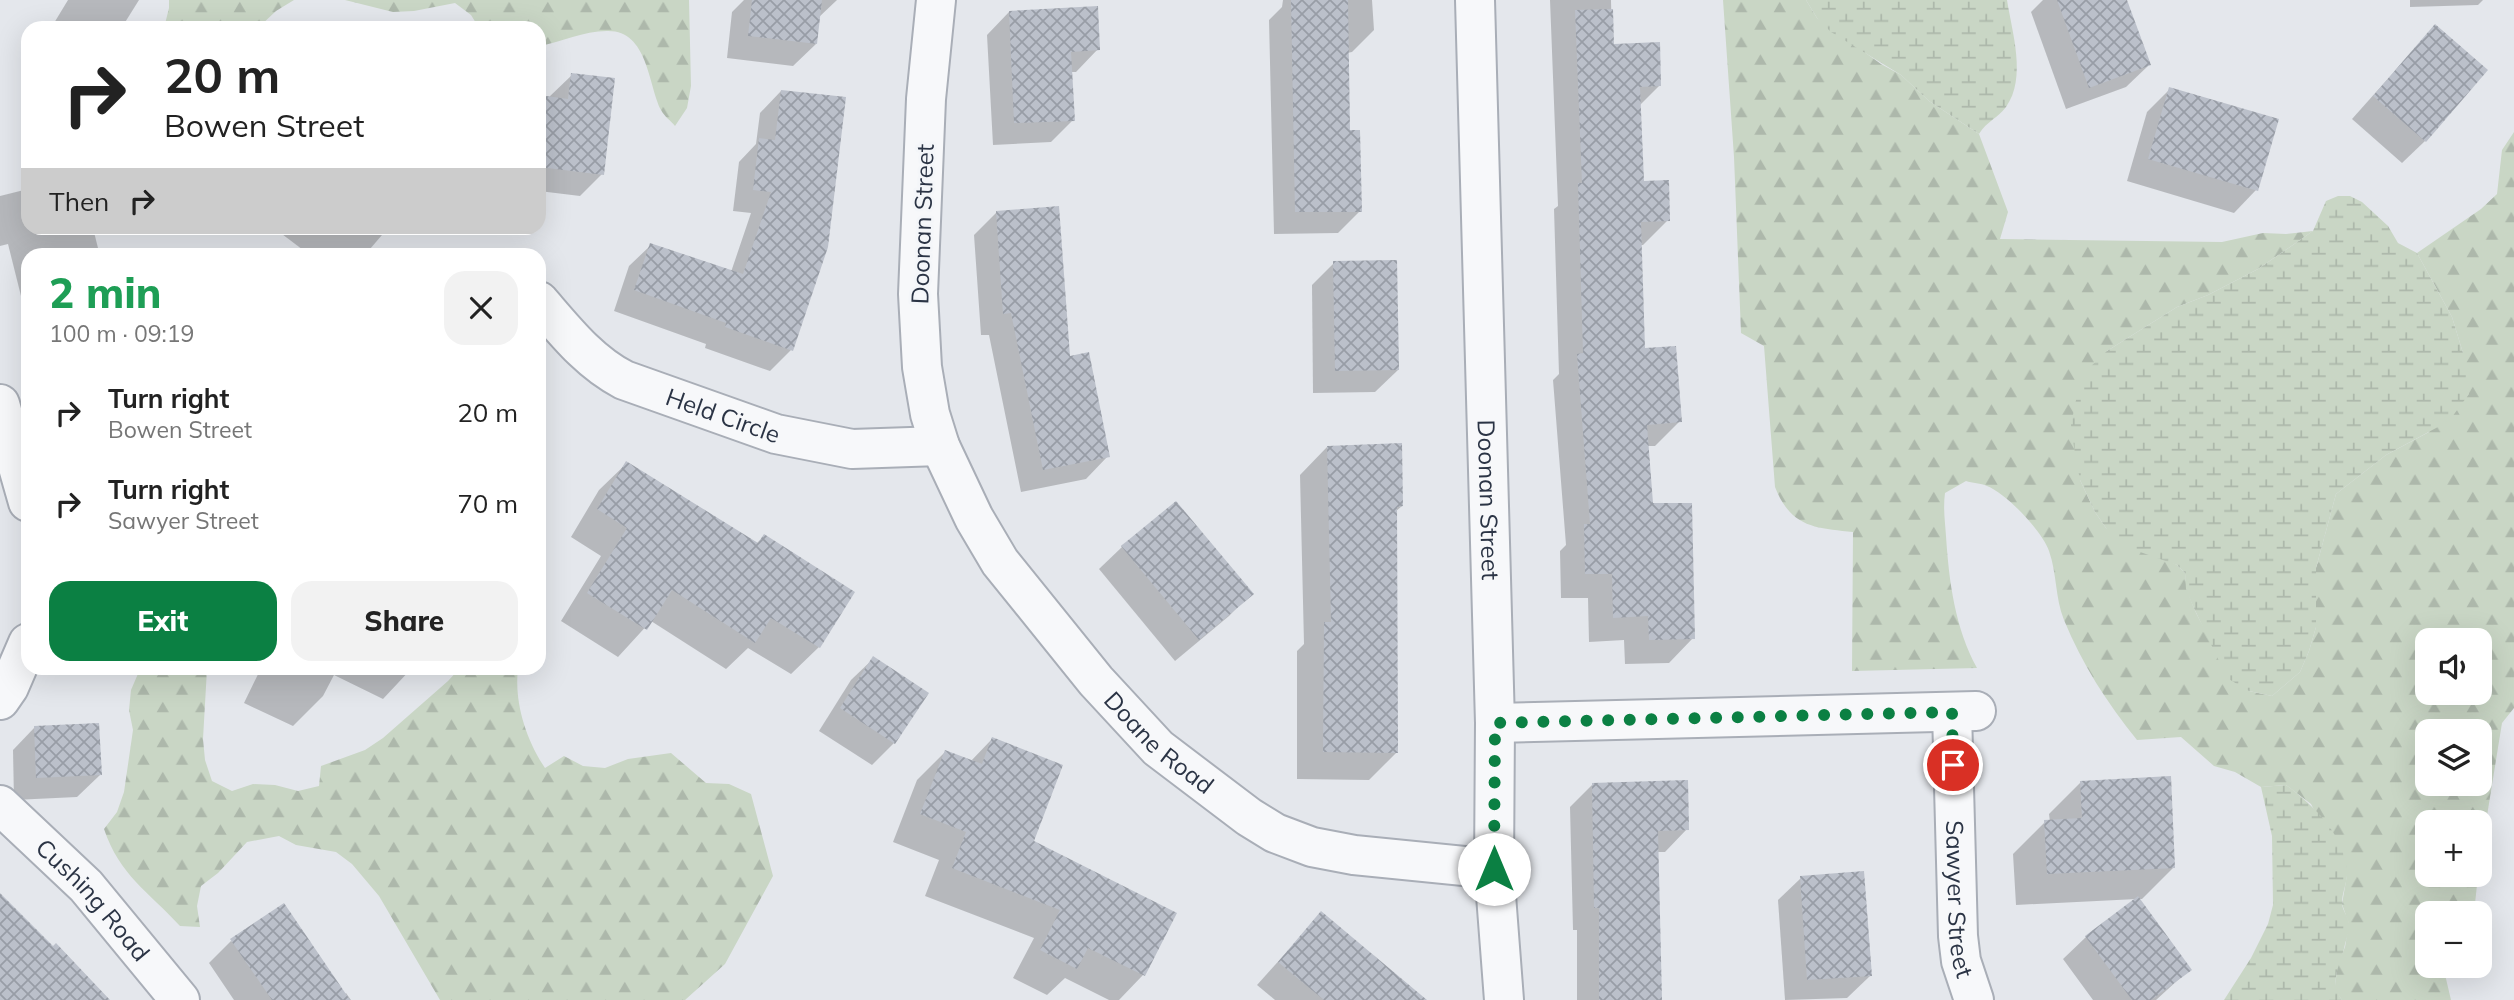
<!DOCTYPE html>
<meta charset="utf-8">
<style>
:root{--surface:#fff;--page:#f2f2f2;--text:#222;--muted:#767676;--accent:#0b8043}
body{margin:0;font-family:Mulish,sans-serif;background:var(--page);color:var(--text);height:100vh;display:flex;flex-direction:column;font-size:26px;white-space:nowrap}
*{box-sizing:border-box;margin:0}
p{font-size:23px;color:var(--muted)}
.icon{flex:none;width:38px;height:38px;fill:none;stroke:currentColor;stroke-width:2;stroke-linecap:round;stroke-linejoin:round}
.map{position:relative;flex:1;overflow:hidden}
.side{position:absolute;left:21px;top:248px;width:525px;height:427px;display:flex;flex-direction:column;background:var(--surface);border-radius:21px;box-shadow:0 7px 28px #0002}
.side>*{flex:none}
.banner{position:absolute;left:21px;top:21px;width:525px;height:214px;border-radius:21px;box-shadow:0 7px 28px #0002;background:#fff;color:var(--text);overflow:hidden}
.tools{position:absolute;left:2415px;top:628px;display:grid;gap:14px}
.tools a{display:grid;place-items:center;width:77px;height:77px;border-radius:14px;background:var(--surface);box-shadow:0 7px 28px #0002;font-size:35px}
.pin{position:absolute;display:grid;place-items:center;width:60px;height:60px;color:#fff;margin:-30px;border:4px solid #fff;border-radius:50%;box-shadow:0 2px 7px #0007}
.me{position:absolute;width:77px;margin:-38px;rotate:0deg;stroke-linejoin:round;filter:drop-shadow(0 0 5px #0008)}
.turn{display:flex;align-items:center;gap:24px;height:147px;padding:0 28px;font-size:32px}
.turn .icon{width:91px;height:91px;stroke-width:2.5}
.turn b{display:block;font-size:49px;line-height:60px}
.then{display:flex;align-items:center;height:66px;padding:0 28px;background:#0003;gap:14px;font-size:26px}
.round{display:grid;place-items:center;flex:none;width:74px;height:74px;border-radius:21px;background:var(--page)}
.overview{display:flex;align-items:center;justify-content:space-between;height:119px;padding:0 28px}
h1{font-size:42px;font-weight:800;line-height:52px;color:#1e9e55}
.action{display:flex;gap:14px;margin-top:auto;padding:14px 28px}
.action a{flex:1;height:80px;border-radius:21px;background:var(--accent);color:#fff;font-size:28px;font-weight:800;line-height:80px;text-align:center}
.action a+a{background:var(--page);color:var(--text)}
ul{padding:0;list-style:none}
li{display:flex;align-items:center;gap:21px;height:91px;padding:0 28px}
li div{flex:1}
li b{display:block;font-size:26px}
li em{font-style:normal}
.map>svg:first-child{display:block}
.forest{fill:url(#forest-firs);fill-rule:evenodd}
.wetland{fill:url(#wetland-marsh)}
.shadow{fill:#0003}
.building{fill:url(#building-cross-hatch)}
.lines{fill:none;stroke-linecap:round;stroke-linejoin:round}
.street-casing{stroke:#a9aeb7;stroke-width:42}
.street{stroke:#f7f8fa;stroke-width:38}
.route{stroke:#0b8043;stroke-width:12;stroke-dasharray:0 21.6}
.labels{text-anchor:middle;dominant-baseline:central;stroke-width:6;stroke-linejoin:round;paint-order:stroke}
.street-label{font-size:24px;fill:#2b3445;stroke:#f4f6f9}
</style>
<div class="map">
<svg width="2514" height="1000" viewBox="0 0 2514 1000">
<defs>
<pattern id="forest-firs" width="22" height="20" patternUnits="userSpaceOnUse" patternTransform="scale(1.75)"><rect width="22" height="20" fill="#c9d6c5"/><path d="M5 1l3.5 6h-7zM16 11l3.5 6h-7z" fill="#adb8ab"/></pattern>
<pattern id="wetland-marsh" width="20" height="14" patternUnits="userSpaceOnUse" patternTransform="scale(1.75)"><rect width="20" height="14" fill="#c9d6c5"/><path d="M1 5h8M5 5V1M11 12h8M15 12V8" fill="none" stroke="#adb8ab"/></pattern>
<pattern id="building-cross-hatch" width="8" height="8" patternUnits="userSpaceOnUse" patternTransform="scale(1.75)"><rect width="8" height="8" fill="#bbc0ca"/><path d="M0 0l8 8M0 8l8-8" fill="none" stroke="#989da6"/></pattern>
</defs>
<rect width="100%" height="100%" fill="#e4e7ec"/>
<g class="forest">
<path d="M 169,0 L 294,0 L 276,11 L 258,28 L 164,28 L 169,8 Z"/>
<path d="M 345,0 L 689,0 L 691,86 L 687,108 L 675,126 C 671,121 664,116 661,110 C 648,84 648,30 607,31 C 583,31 562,42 539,46 L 539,28 L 479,28 L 471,15 L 455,3 L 414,11 L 393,12 Z"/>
<path d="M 1723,0 L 1806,0 L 1817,18 L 1881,64 L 1901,75 L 1929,101 L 1979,134 L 2008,212 L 2000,239 L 2222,242 L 2263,233 L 2286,234 L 2313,231 L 2258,269 L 2208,295 L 2177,307 L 2107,351 L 2080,480 L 2095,512 L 2106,528 L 2177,565 L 2185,573 C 2188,618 2224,655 2249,691 L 2272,696 L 2300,672 L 2309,651 L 2316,627 L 2316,568 L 2336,494 L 2386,455 L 2429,432 L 2463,353 L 2452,317 L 2417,253 L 2481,209 L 2497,194 L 2502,150 L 2514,132 L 2514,708 L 2502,723 L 2480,859 L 2480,822 L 2427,822 L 2427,875 L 2478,875 L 2475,904 L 2469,913 L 2427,914 L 2427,966 L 2443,966 L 2451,1000 L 2342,1000 L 2335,990 L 2337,966 L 2345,947 L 2349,924 L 2342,904 L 2347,875 L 2311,804 L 2286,785 L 2261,787 L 2235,772 L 2214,766 L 2181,737 L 2137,740 C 2107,703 2082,664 2064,620 C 2055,598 2057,573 2049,551 C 2042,531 2007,494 1987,486 C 1981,483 1972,483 1966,481 L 1945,493 C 1943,508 1945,521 1946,536 C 1949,582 1955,628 1977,668 L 1852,671 L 1853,532 C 1816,528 1791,528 1775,487 L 1764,346 L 1741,333 L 1734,157 ZM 2427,640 L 2480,640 L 2480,693 L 2427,693 ZM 2427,732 L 2480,732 L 2480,784 L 2427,784 Z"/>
<path d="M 140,669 L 207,669 L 203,739 L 205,760 L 212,781 L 232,791 L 253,784 L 275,785 L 298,791 L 319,786 L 321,766 L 365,750 L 383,738 L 448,681 L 459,669 L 518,669 C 514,702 526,740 545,768 L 564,756 L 583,766 L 605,768 L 628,759 L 671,753 L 706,783 L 729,784 L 751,794 L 773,876 L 725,964 L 685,1000 L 440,1000 L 379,896 L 352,864 L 336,852 L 296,845 L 279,836 L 247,842 L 218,873 L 201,886 L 197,906 L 200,927 L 180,926 C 148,891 120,876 104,829 L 117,812 L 124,792 L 133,730 L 129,710 L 131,690 Z"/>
</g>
<g class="wetland">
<path d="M 1806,0 L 2007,0 C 2012,32 2027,78 2006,107 C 1998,118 1987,121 1979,134 L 1929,101 L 1901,75 L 1831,32 L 1817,18 Z"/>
<path d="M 2338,196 L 2350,196 L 2362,202 L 2388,226 L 2398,243 L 2417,253 L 2452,317 L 2463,353 L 2469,394 L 2449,421 L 2386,455 L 2336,494 L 2316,568 L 2316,627 L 2309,651 L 2300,672 L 2272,696 L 2249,691 L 2227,678 L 2192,604 L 2186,589 L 2185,573 L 2177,565 L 2126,547 L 2106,528 L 2095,512 L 2080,480 L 2075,454 L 2071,425 L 2078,390 L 2088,369 L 2107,351 L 2177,307 L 2208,295 L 2258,269 L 2313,231 L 2326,201 Z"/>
<path d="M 2286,785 C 2314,805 2348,839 2347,876 C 2346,885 2342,894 2342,903 C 2342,910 2348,916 2349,923 C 2350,929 2347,938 2345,944 C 2341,965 2328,980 2342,1000 L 2224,1000 L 2251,958 L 2268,924 L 2273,905 L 2272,836 L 2261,787 Z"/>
</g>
<g class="shadow">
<path d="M 68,0 L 139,0 L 124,24 L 130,28 L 51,28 Z"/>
<path d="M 744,0 L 837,0 L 818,18 L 816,44 L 793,66 L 727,58 L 732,12 Z"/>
<path d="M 1283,0 L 1372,0 L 1374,30 L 1352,52 L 1347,53 L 1349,132 L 1360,211 L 1338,233 L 1274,234 L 1269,20 L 1282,7 Z"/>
<path d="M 1550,0 L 1611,0 L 1612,46 L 1660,85 L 1639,106 L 1642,183 L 1668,220 L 1643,245 L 1640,245 L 1643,350 L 1680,421 L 1655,446 L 1647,446 L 1651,505 L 1693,638 L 1669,663 L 1625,664 L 1624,640 L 1589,642 L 1588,598 L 1561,598 L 1560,551 L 1566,545 L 1553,380 L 1559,374 L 1554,209 L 1558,206 Z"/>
<path d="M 2043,0 L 2125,0 L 2149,65 L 2126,87 L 2066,109 L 2031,12 Z"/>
<path d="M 2410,0 L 2483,0 L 2478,5 L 2410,7 Z"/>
<path d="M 1009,12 L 1098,49 L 1076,72 L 1071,72 L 1073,120 L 1051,142 L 993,145 L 987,35 Z"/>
<path d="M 2435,26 L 2425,141 L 2402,163 L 2352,119 Z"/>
<path d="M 572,75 L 602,174 L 580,196 L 539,191 L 539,97 L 548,98 Z"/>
<path d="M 2170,89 L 2256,190 L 2234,213 L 2127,181 L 2147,112 Z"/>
<path d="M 781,91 L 791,350 L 770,371 L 705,348 L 706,344 L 614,311 L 629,266 L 651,245 L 731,272 L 751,213 L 733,211 L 739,162 L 756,144 L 760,113 Z"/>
<path d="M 28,189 L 28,228 L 93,228 L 100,256 L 28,256 L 28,311 L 25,312 L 8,244 L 0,246 L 0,196 Z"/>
<path d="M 997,212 L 1068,358 L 1108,456 L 1086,479 L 1021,492 L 989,335 L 981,335 L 974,235 Z"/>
<path d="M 274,228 L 388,228 L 364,256 L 311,256 Z"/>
<path d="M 1334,263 L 1398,370 L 1375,392 L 1313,393 L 1312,285 Z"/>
<path d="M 1327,447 L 1402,506 L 1395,512 L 1397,752 L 1369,780 L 1297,779 L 1297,651 L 1304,644 L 1300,475 Z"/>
<path d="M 627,463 L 756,544 L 764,536 L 819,647 L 791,674 L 748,648 L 726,669 L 651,621 L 618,657 L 561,621 L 601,556 L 571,537 L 599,490 Z"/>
<path d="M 1176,503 L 1251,593 L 1229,616 L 1175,661 L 1099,569 L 1122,547 Z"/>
<path d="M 874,658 L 894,743 L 872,765 L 819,731 L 851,680 Z"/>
<path d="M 261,668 L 412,668 L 383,699 L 334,675 L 323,696 L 293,726 L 244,703 Z"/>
<path d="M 35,727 L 100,775 L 77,797 L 14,800 L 13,750 Z"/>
<path d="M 992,739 L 1031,842 L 1175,914 L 1143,975 L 1119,1000 L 1109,1000 L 1065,978 L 1047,995 L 1013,978 L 1034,938 L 925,896 L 939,860 L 893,842 L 917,780 L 945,752 L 970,762 Z"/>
<path d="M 2081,782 L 2173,868 L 2142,899 L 2139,899 L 2190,969 L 2156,1000 L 2093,1000 L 2063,959 L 2086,937 L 2137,899 L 2016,905 L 2013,854 L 2045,822 L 2050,822 L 2049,814 Z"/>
<path d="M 1592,785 L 1687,829 L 1665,852 L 1657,852 L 1659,1000 L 1577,1000 L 1577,930 L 1573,930 L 1570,807 Z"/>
<path d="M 1801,878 L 1870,976 L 1847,998 L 1785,1000 L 1778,900 Z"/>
<path d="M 1321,914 L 1385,1000 L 1275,1000 L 1257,985 Z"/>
<path d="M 231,941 L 344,995 L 346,993 L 351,1000 L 234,1000 L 209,963 Z"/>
</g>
<g class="building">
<path d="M 752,0 L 822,0 L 817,44 L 748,36 Z"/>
<path d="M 1291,0 L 1348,0 L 1350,130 L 1360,130 L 1362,212 L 1295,212 Z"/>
<path d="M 2057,0 L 2127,0 L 2151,65 L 2089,88 Z"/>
<path d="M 1098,6 L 1100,50 L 1071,52 L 1075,121 L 1014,123 L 1009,11 Z"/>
<path d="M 1613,9 L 1614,44 L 1660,42 L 1661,86 L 1640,87 L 1644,181 L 1669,180 L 1670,221 L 1641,222 L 1645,348 L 1676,346 L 1682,422 L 1647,425 L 1653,503 L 1692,503 L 1695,639 L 1649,640 L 1648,616 L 1613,618 L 1612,574 L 1585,574 L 1584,524 L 1590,524 L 1577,354 L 1583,353 L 1578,183 L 1582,183 L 1575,10 Z"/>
<path d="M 2435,24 L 2488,70 L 2426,142 L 2373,96 Z"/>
<path d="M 571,73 L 615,78 L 604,175 L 539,167 L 539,95 L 568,99 Z"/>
<path d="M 2169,87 L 2279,119 L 2258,191 L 2148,159 Z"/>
<path d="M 781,90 L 846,97 L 828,247 L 793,351 L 725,327 L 726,323 L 634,290 L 650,243 L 743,274 L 771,192 L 753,190 L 759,138 L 775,140 Z"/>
<path d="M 1059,206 L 1070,356 L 1089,352 L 1110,457 L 1043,470 L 1011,313 L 1003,314 L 996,211 Z"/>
<path d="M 1397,260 L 1399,370 L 1335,371 L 1333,261 Z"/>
<path d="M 1402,443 L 1403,506 L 1397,507 L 1398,753 L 1323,752 L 1324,622 L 1331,622 L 1327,446 Z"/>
<path d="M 626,461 L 758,543 L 764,534 L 855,592 L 820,648 L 771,618 L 755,643 L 672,590 L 647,630 L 587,593 L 627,528 L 597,509 Z"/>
<path d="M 1176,501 L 1254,594 L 1199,640 L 1121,546 Z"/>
<path d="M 873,656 L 929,693 L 895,744 L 840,708 Z"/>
<path d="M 99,723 L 102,775 L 36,778 L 34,726 Z"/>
<path d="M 992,737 L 1063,765 L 1034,841 L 1177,913 L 1145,976 L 1088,948 L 1077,969 L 1040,950 L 1060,910 L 952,868 L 966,832 L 920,814 L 945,750 L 982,764 Z"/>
<path d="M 2171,776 L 2175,868 L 2047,874 L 2044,820 L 2082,818 L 2080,781 Z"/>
<path d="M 1688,780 L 1689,830 L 1658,831 L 1662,1000 L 1599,1000 L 1599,908 L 1594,908 L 1592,783 Z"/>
<path d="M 1864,871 L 1872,976 L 1807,980 L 1800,876 Z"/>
<path d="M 0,893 L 53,946 L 56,943 L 110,1000 L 0,1000 Z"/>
<path d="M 2138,896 L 2192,970 L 2151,1000 L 2132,1000 L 2085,936 Z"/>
<path d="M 284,903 L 350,1000 L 272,1000 L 230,939 Z"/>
<path d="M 1321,911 L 1427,1000 L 1324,1000 L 1278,962 Z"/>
</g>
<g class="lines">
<defs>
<g id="street">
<path id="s1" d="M 936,0 L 926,99 L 918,294 L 922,367 L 930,414 L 940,446 L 974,518 L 1000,562 L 1096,681 L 1158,748 L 1249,817 L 1275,833 L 1312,847 L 1354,855 L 1494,869"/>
<path id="s2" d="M 1475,0 L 1495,723 L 1494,869 L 1504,1000"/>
<path id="s3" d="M 539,301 C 565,331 589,362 624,380 L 776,434 L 852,449 L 940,446"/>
<path d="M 0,404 L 28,502"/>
<path d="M 0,700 L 9,687 L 28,643"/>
<path id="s4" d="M 1952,712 L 1958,936 L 1961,961 L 1974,1000"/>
<path d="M 1495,723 L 1976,711"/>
<path id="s5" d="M 0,805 L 86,886 L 180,1000"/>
</g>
</defs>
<use href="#street" class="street-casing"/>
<use href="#street" class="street"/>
</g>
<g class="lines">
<path class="route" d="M 1494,869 L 1495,723 L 1952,712 L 1953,765"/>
</g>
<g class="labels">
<g class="street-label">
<text transform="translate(922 224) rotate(-88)">Doonan Street</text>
<text stroke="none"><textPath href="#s3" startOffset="222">Held Circle</textPath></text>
<text stroke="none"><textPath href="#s2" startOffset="500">Doonan Street</textPath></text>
<text stroke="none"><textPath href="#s1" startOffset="821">Doane Road</textPath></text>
<text stroke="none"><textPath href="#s4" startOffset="187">Sawyer Street</textPath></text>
<text stroke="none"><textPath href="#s5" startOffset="133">Cushing Road</textPath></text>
</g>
</g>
</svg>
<div class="tools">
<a><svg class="icon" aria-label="sound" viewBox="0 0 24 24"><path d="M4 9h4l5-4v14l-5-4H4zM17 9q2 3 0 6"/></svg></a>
<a><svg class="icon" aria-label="layers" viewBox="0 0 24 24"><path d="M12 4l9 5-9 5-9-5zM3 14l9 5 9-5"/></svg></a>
<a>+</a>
<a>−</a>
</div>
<div class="pin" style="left:1953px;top:765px;background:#d93025"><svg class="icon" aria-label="arrive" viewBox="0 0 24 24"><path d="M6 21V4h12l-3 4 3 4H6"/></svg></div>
<svg class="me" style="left:1494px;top:869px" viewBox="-20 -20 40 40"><circle r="19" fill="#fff"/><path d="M0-13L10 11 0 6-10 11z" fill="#0b8043"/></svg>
<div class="banner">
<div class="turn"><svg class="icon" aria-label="right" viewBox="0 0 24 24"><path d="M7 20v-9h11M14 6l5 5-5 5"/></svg><div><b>20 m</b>Bowen Street</div></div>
<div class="then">Then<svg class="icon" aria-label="right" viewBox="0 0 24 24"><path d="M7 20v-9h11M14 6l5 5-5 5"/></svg></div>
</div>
<section class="side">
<div class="overview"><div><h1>2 min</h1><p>100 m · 09:19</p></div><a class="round"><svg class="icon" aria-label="close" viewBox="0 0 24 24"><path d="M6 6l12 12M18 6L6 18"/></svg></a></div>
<ul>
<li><svg class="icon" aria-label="right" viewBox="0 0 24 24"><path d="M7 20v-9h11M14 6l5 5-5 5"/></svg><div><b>Turn right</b><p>Bowen Street</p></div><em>20 m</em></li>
<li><svg class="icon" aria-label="right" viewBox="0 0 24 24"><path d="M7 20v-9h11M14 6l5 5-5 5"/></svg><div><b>Turn right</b><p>Sawyer Street</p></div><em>70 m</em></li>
</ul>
<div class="action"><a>Exit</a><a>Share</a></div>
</section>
</div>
